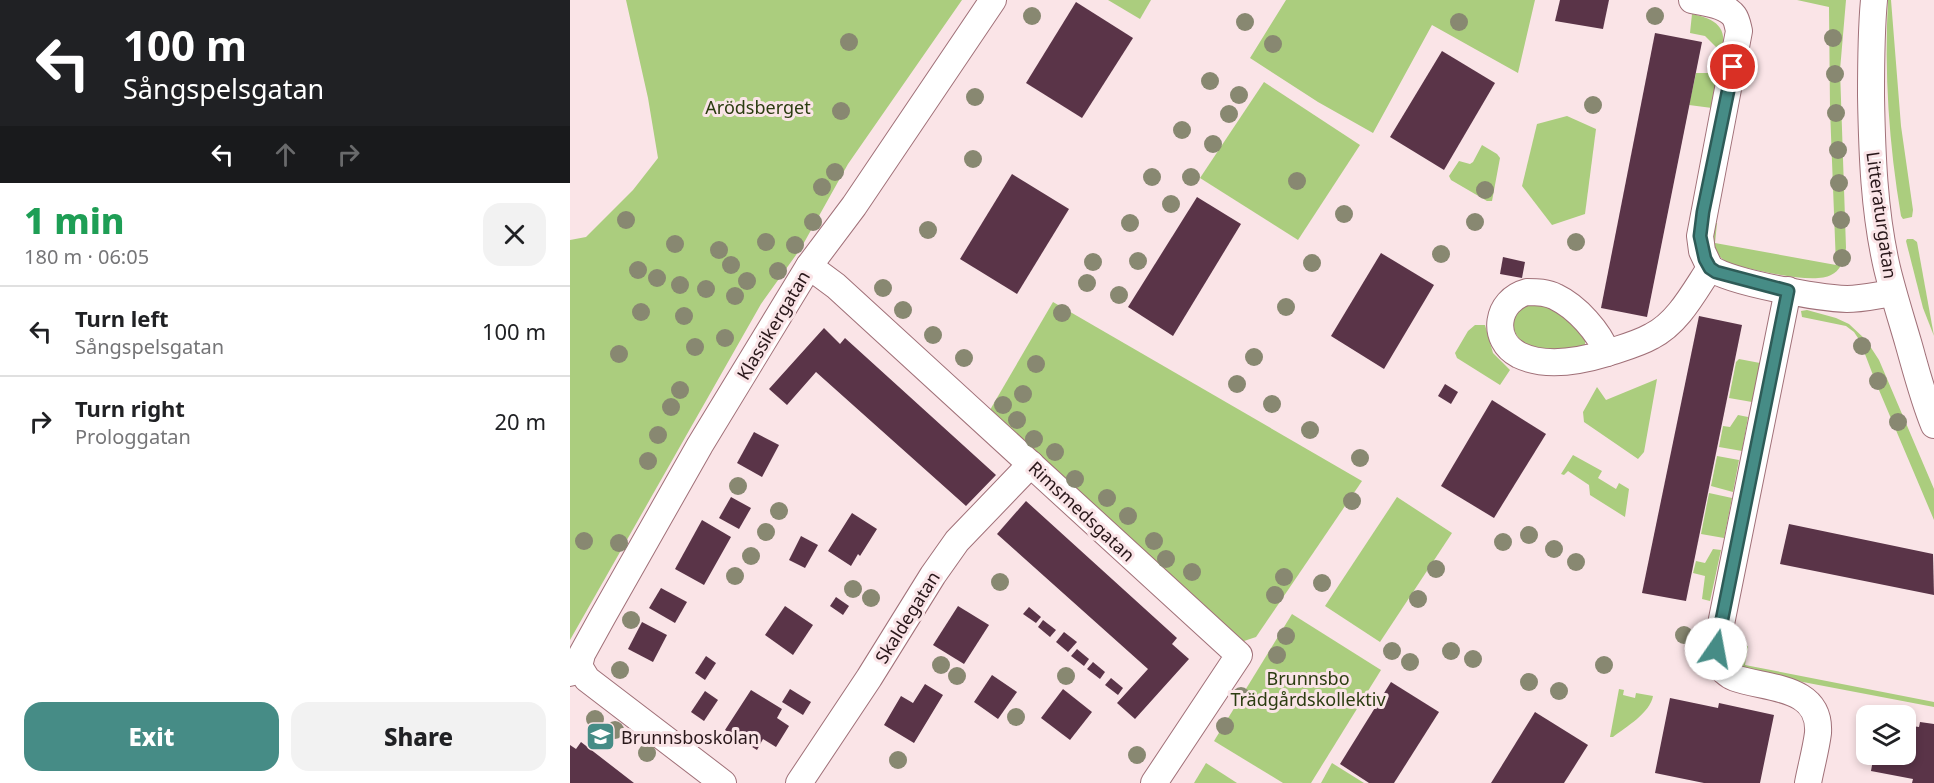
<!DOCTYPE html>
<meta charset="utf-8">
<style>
:root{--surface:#fff;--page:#f2f2f2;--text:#202124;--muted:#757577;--line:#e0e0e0;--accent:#468c86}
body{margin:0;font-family:"Noto Sans",sans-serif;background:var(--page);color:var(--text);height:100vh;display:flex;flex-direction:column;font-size:22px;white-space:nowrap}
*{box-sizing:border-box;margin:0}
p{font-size:20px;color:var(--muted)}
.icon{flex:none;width:33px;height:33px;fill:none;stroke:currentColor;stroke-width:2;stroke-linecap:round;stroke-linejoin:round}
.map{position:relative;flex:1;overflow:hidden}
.panel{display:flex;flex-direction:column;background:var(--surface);width:570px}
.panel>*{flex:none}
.top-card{background:#202124;color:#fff;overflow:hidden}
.buttons{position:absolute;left:1286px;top:705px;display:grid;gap:12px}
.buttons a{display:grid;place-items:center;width:60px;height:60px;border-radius:12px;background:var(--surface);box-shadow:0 3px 9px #0003;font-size:30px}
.pin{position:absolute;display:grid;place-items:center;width:51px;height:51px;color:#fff;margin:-26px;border:3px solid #fff;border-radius:50%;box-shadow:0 2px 6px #0007}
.me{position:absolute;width:66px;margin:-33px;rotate:12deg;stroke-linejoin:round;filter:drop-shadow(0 0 4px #0008)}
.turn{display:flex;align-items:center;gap:21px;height:126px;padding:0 24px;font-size:27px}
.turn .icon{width:78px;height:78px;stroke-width:2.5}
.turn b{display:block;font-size:42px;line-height:51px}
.lanes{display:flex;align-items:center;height:57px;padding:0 24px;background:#0003;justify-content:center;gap:30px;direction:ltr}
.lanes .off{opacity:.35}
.round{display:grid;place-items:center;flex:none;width:63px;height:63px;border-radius:18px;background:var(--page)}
.overview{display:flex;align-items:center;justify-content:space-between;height:102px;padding:0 24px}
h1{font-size:36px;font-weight:800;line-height:45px;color:#1e9e55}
.action{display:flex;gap:12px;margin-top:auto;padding:12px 24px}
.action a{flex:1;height:69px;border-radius:18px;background:var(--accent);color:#fff;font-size:24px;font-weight:800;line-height:69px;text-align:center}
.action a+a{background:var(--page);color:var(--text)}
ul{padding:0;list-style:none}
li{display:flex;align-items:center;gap:18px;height:90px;padding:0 24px;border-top:2px solid var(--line)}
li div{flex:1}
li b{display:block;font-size:22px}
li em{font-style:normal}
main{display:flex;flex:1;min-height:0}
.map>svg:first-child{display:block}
.green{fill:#abcd7e}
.building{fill:#5a3448}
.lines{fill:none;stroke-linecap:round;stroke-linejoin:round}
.minor-casing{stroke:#a07078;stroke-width:28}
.minor{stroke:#fff;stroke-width:26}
.tree{fill:#888871}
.route-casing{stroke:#2e5b57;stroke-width:15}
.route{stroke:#468c86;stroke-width:10}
.labels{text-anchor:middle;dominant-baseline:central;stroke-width:6;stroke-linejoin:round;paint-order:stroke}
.park-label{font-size:18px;fill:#2b3c10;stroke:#fae4e7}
.street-label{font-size:18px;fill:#29171a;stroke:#fae4e7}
.poi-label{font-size:18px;fill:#29171a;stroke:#fae4e7;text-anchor:start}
</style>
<main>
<section class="panel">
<div class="top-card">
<div class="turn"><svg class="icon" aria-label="left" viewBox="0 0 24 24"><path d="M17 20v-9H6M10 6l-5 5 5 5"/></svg><div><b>100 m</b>Sångspelsgatan</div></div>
<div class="lanes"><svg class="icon" aria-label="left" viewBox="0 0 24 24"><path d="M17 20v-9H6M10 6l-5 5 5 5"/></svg><svg class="icon off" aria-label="ahead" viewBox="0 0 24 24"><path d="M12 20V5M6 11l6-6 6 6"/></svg><svg class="icon off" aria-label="right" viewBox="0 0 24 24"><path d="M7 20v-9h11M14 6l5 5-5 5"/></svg></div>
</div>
<div class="overview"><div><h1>1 min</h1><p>180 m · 06:05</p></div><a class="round"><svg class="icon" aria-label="close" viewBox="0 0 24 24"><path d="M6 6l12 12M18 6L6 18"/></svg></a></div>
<ul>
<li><svg class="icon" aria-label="left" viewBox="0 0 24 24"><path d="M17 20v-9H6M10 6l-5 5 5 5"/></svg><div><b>Turn left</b><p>Sångspelsgatan</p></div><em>100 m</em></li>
<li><svg class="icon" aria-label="right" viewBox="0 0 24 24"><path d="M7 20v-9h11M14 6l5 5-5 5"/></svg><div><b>Turn right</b><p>Prologgatan</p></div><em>20 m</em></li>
</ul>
<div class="action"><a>Exit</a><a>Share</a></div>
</section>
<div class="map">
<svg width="1364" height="783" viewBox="0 0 1364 783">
<rect width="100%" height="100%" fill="#fae4e7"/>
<g class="green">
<path d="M 56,0 L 392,0 L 278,164 L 231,248 L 191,304 L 0,640 L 0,240 L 16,237 L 63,190 L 88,158 L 78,98 Z"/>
<path d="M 538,0 L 581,0 L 570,19 Z"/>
<path d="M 716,0 L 965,0 L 948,73 L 862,25 L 803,133 L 748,102 L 680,58 Z"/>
<path d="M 1227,0 L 1276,0 L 1270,70 L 1276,248 C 1274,258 1272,270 1261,275 C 1243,285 1181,269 1160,264 C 1142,255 1141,241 1144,223 L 1147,223 L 1145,243 L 1266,265 L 1260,109 L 1259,7 Z"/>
<path d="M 1318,0 L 1321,0 L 1331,126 L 1343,210 L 1342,217 L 1333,219 L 1331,216 C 1319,144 1314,73 1318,0 Z"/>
<path d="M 1122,14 C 1146,19 1158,27 1152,53 L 1135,36 L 1120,33 Z"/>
<path d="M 1126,73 L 1147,73 L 1142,108 L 1119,105 Z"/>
<path d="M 694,82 L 790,145 L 728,240 L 630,178 Z"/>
<path d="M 997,116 L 1026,129 L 1015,214 L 982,225 L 952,186 L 967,124 Z"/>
<path d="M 912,145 L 927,154 L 930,158 L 922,201 L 917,201 L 881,180 L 879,176 L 889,161 L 900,164 L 903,162 Z"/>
<path d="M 1337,239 L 1343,239 L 1347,242 L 1364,336 L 1353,308 L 1336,241 Z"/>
<path d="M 483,302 L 792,481 L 686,637 L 671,642 L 417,415 Z"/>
<path d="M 962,303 C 985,304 1002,323 1015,340 L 1015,349 C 1001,350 986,353 973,351 C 955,349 935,331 946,312 C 949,307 957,305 962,303 Z"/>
<path d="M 1237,310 L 1266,318 L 1279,324 L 1296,340 L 1309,360 L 1364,489 L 1364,520 L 1306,383 L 1290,341 L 1284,332 L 1276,326 L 1232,317 L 1231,311 Z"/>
<path d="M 905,325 L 915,325 L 923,353 L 940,370 L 930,385 L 887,358 L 885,353 L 898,331 Z"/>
<path d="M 1169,359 L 1190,363 L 1182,402 L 1159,398 L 1166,362 Z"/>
<path d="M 1087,379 L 1074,452 L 1068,459 L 1014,422 L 1013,412 L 1027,387 L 1036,400 Z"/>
<path d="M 1168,415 L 1178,417 L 1172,451 L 1149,447 L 1153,426 L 1160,427 Z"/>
<path d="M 1003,455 L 1032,471 L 1028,478 L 1046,489 L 1049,483 L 1059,489 L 1055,517 L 1020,495 L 1019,485 L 998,471 L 994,475 L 991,474 Z"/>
<path d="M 1147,456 L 1169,460 L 1163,492 L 1141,486 Z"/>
<path d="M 1139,493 L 1162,498 L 1154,538 L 1131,534 Z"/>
<path d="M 827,497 L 882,533 L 810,642 L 755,606 Z"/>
<path d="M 1143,549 L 1151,550 L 1140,601 L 1132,599 L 1135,576 L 1123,573 L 1126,561 L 1135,563 Z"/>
<path d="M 722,614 L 811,670 L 741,783 L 713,783 L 644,741 Z"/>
<path d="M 1159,642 L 1178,646 L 1175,665 L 1364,702 L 1364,707 L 1191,674 C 1169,666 1159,669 1159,642 Z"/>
<path d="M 1049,689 L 1054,690 L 1053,695 L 1065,698 L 1066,693 L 1083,696 C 1080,713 1056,727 1043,737 L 1040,737 Z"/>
<path d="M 636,763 L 667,783 L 624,783 Z"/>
<path d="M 762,763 L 794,783 L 751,783 Z"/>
</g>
<g class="building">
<path d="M 990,0 L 1039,0 L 1033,29 L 985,21 Z"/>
<path d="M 506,2 L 563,38 L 512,118 L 456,83 Z"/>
<path d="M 1085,33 L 1132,42 L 1077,317 L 1031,308 Z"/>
<path d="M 872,51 L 925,83 L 874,170 L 820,137 Z"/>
<path d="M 442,174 L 499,209 L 447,294 L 390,259 Z"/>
<path d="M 627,197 L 671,224 L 603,336 L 558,307 Z"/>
<path d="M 811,253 L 864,285 L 814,369 L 761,336 Z"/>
<path d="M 933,257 L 955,262 L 952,278 L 930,274 Z"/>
<path d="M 1129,316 L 1172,325 L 1116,601 L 1072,593 Z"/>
<path d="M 254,328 L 270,344 L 275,338 L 426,475 L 396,506 L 246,372 L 217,405 L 199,389 Z"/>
<path d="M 875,384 L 888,392 L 881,404 L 868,396 Z"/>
<path d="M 922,400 L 976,434 L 924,518 L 871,486 Z"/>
<path d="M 184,432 L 209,445 L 192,477 L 167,463 Z"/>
<path d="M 161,497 L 181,508 L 169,529 L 149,518 Z"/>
<path d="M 456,501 L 607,638 L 602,644 L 619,659 L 565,719 L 547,703 L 578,669 L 427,534 Z"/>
<path d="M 282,513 L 307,529 L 290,556 L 288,554 L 281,566 L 258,551 Z"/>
<path d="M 132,520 L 161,537 L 134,585 L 105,569 Z"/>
<path d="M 1219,524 L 1363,554 L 1364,595 L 1210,564 Z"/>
<path d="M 231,536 L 248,545 L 235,568 L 219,560 Z"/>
<path d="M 91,588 L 117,602 L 105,623 L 79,608 Z"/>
<path d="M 266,597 L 279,606 L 273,615 L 260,606 Z"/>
<path d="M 215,606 L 243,625 L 223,655 L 195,635 Z"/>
<path d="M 388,606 L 419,625 L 394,664 L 363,645 Z"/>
<path d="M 459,607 L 471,617 L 466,623 L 453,614 Z"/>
<path d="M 473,620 L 486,630 L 480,637 L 468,627 Z"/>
<path d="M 72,622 L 97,635 L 83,662 L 58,649 Z"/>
<path d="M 494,632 L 507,642 L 498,652 L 486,642 Z"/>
<path d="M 507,649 L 519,659 L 514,666 L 501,656 Z"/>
<path d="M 136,656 L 146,663 L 135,680 L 125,673 Z"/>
<path d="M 523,662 L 535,672 L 530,679 L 517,669 Z"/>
<path d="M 422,675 L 447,692 L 428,719 L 404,702 Z"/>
<path d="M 541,678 L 553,688 L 548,695 L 535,685 Z"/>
<path d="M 821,682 L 869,712 L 824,783 L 799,783 L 770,764 Z"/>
<path d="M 355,684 L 373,695 L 344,743 L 314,725 L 331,696 L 343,703 Z"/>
<path d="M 220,689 L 241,702 L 233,715 L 212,702 Z"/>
<path d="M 493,689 L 522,712 L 500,740 L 471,718 Z"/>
<path d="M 181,690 L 212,709 L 207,718 L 219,726 L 206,747 L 193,739 L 187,750 L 155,730 Z"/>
<path d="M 135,691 L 148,700 L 134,721 L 121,712 Z"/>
<path d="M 1100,698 L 1148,708 L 1149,703 L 1204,715 L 1190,783 L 1134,783 L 1085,773 Z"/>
<path d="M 965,712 L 1018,745 L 994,783 L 921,783 Z"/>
<path d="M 1350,722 L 1364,724 L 1364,783 L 1342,783 L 1343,779 L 1301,771 L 1304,754 L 1335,754 L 1335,725 L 1349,727 Z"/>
<path d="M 11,742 L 64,783 L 0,783 L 0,745 L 6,749 Z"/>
</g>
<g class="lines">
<defs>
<g id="minor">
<path d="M 1122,0 C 1135,3 1155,4 1164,16 C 1167,20 1168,27 1169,31 L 1130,236 L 1132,251 L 1140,268"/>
<path d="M 1304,0 C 1301,32 1301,63 1301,96 C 1302,153 1304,212 1317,268 C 1323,293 1331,318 1338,342 C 1346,370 1353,398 1364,425"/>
<path d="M 239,266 L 266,286 L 669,655 L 584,783"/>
<path d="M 1218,290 L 1146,649 L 1147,663 C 1152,669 1157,675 1165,678 C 1196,689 1251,685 1248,733 C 1246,749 1241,767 1238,783"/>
<path d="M 957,292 C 967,292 977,292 986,297 C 1007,307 1029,332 1037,353 C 1011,361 976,368 949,355 C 920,340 926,300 957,292 Z"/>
<path d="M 1037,353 C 1052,348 1068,344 1082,336 C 1108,323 1124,292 1140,268 C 1162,283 1249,298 1277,299 C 1292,299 1308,295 1323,293"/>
<path d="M 9,666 L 17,679 L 153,783"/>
<path d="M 0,673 L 9,666 L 12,654 L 33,616 L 130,445 L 239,266 L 284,206 L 423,0"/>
<path d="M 229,783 L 299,678 L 363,575 L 387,541 L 461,464"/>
</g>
</defs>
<use href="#minor" class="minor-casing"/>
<use href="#minor" class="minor"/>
</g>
<g class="tree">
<circle cx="462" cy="16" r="9"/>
<circle cx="1085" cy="16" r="9"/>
<circle cx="675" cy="22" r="9"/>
<circle cx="889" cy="22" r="9"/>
<circle cx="1263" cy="38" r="9"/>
<circle cx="279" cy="42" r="9"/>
<circle cx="703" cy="44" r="9"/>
<circle cx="1265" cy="74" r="9"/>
<circle cx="640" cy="81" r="9"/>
<circle cx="669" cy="95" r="9"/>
<circle cx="405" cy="97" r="9"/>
<circle cx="1023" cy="105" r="9"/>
<circle cx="271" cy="111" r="9"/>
<circle cx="1266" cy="113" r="9"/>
<circle cx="659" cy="114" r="9"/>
<circle cx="612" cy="130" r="9"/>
<circle cx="643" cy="144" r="9"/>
<circle cx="1268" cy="150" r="9"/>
<circle cx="403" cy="159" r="9"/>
<circle cx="265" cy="172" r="9"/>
<circle cx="582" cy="177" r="9"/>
<circle cx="621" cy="177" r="9"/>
<circle cx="727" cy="181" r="9"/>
<circle cx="1269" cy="183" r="9"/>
<circle cx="252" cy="187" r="9"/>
<circle cx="915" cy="190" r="9"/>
<circle cx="601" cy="204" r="9"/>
<circle cx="774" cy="214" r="9"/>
<circle cx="56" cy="220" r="9"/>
<circle cx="1271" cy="220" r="9"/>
<circle cx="243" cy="222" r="9"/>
<circle cx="905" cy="222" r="9"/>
<circle cx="560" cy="223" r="9"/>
<circle cx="358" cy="230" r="9"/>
<circle cx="196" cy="242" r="9"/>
<circle cx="1006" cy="242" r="9"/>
<circle cx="105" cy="244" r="9"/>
<circle cx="225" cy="245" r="9"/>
<circle cx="149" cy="250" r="9"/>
<circle cx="871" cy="254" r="9"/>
<circle cx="1272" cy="258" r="9"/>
<circle cx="568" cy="261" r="9"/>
<circle cx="523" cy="262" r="9"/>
<circle cx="742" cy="263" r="9"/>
<circle cx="161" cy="265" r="9"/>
<circle cx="68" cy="270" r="9"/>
<circle cx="208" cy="271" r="9"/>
<circle cx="87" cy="278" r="9"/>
<circle cx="177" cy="281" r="9"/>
<circle cx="517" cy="283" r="9"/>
<circle cx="110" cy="285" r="9"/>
<circle cx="313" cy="288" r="9"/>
<circle cx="136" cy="289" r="9"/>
<circle cx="549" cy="295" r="9"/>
<circle cx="165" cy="296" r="9"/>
<circle cx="716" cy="307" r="9"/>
<circle cx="333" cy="310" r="9"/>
<circle cx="71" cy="312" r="9"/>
<circle cx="492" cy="313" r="9"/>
<circle cx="114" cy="316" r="9"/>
<circle cx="363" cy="335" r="9"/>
<circle cx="155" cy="338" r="9"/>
<circle cx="1292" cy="346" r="9"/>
<circle cx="125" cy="347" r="9"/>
<circle cx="49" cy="354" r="9"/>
<circle cx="684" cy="357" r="9"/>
<circle cx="394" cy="358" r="9"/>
<circle cx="466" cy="364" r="9"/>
<circle cx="1308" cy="381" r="9"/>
<circle cx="667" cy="384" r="9"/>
<circle cx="110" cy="390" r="9"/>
<circle cx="453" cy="394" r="9"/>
<circle cx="702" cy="404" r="9"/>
<circle cx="433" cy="405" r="9"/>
<circle cx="101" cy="407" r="9"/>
<circle cx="447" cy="420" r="9"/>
<circle cx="1328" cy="422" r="9"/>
<circle cx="740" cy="430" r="9"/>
<circle cx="88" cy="435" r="9"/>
<circle cx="464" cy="439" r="9"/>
<circle cx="485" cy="452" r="9"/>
<circle cx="790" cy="458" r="9"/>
<circle cx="78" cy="461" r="9"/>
<circle cx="505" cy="479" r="9"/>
<circle cx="168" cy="486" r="9"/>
<circle cx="537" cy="498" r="9"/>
<circle cx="782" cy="501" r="9"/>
<circle cx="209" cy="511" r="9"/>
<circle cx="558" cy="516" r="9"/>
<circle cx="196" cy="532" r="9"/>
<circle cx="959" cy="535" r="9"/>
<circle cx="14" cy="541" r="9"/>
<circle cx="584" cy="541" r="9"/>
<circle cx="933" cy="542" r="9"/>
<circle cx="49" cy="543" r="9"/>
<circle cx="984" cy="549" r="9"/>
<circle cx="181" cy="556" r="9"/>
<circle cx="596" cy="559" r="9"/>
<circle cx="1006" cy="562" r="9"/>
<circle cx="866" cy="569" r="9"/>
<circle cx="622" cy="572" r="9"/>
<circle cx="165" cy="576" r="9"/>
<circle cx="714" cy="577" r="9"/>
<circle cx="430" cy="582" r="9"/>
<circle cx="752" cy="583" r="9"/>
<circle cx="283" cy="589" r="9"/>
<circle cx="705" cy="595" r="9"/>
<circle cx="301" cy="598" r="9"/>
<circle cx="848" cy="599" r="9"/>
<circle cx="61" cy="620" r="9"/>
<circle cx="1114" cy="635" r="9"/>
<circle cx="716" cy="636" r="9"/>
<circle cx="822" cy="651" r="9"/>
<circle cx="881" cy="651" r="9"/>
<circle cx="707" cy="655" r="9"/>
<circle cx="903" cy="659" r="9"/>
<circle cx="840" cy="662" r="9"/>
<circle cx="371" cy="665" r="9"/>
<circle cx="1034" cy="665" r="9"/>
<circle cx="50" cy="670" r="9"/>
<circle cx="387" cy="676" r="9"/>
<circle cx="496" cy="676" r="9"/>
<circle cx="959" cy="682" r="9"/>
<circle cx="989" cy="691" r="9"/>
<circle cx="671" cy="696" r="9"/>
<circle cx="446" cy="717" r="9"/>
<circle cx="25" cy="719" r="9"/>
<circle cx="655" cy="726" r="9"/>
<circle cx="45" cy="730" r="9"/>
<circle cx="77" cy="753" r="9"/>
<circle cx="567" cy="755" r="9"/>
<circle cx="328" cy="760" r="9"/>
</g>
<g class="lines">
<defs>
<path id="route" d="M 1146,649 L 1218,291 L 1146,272 L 1140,268 L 1135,259 L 1130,236 L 1133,212 L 1163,67"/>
</defs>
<use href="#route" class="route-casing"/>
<use href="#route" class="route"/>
</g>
<defs>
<symbol id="school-square" viewBox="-11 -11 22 22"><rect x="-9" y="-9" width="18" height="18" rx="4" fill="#468c86" stroke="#fae4e7"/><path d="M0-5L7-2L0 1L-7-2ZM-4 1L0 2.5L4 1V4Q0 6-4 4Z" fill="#fff"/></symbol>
</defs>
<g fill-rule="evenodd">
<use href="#school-square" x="14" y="720" width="33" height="33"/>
</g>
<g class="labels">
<g class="park-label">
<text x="188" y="107">Arödsberget</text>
<text x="738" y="678">Brunnsbo<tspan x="738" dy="21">Trädgårdskollektiv</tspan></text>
</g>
<g class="street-label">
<text transform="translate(1312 215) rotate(82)">Litteraturgatan</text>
<text transform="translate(203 325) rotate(-59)">Klassikergatan</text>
<text transform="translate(512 511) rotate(43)">Rimsmedsgatan</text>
<text transform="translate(337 617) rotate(-58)">Skaldegatan</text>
</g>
<g class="poi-label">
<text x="51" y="737">Brunnsboskolan</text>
</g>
</g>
</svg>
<div class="buttons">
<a><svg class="icon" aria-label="layers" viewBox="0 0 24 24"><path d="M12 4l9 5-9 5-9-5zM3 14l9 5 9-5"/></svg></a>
</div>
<div class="pin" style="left:1163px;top:67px;background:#d93025"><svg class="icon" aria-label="arrive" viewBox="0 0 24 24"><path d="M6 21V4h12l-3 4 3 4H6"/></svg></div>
<svg class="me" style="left:1146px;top:649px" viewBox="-20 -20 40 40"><circle r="19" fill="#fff"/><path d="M0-13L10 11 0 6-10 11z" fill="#468c86"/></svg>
</div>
</main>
